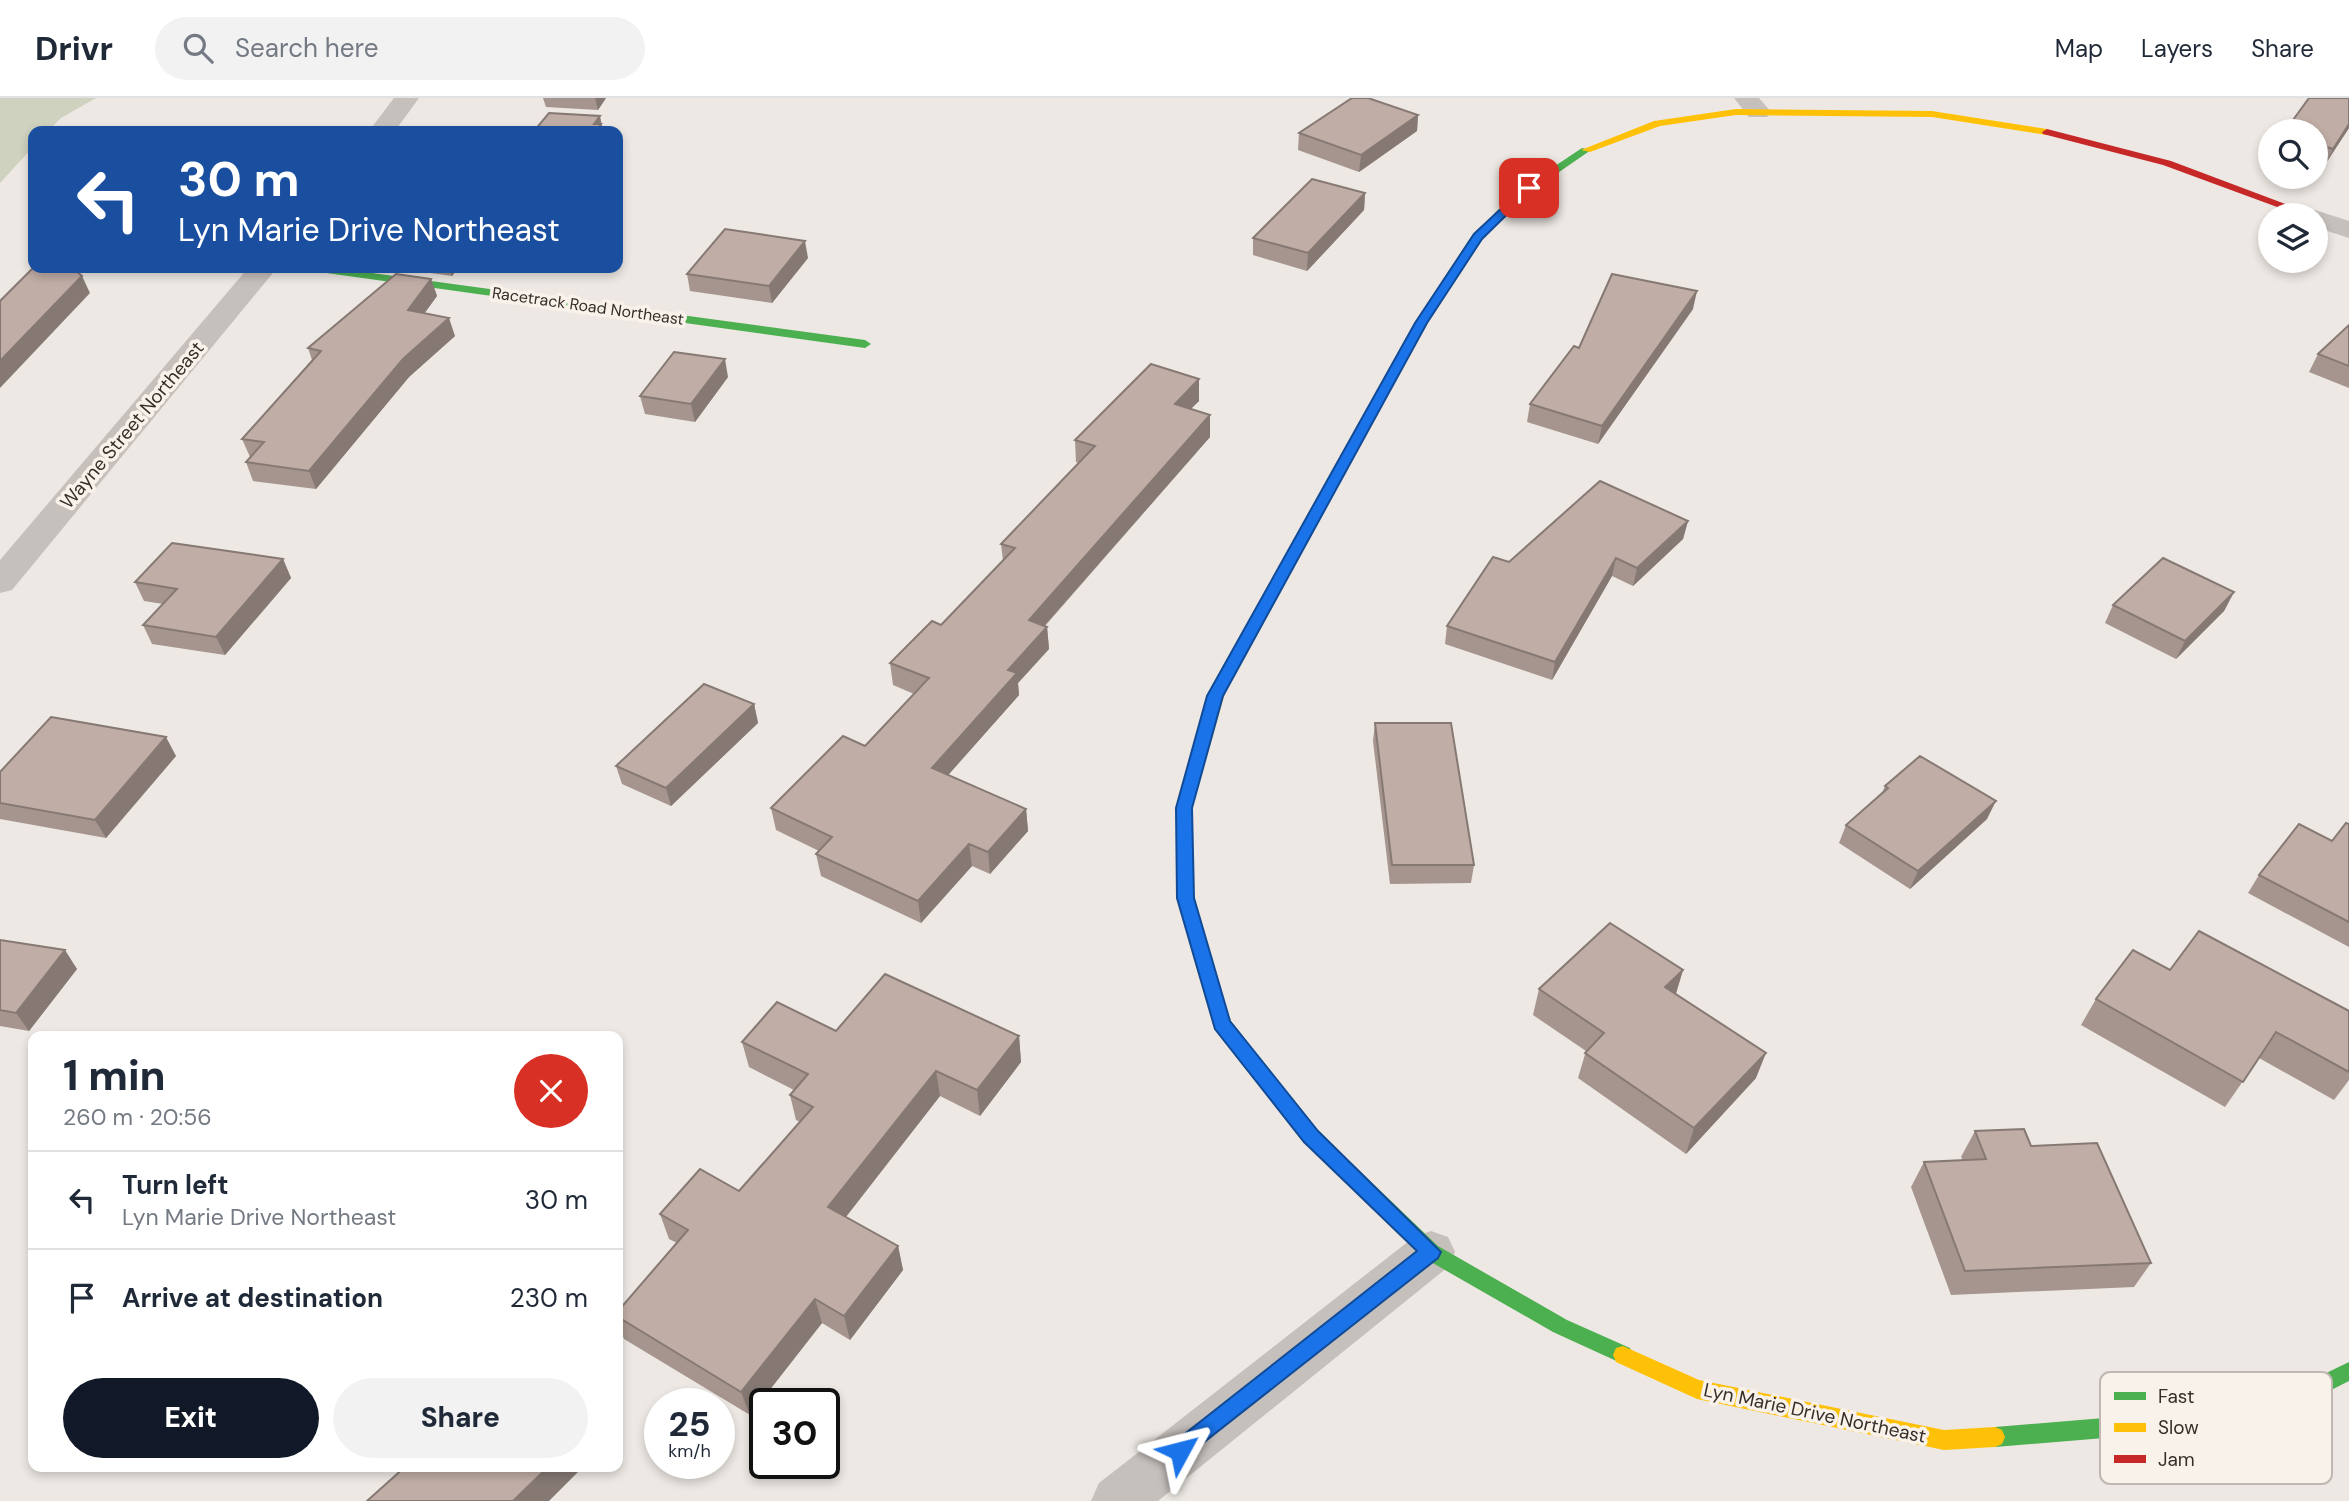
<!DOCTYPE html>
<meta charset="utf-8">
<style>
:root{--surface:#fff;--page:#f2f2f3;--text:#1f2937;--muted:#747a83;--line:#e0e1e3;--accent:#111827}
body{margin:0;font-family:"DM Sans",sans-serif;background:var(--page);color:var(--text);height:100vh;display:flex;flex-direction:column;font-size:26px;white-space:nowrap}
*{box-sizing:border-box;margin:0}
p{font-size:23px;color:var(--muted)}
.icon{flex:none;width:38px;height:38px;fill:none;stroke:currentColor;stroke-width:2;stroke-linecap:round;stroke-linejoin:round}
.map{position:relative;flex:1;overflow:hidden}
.panel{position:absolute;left:28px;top:933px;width:595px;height:441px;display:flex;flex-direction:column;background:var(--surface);border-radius:14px;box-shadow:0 4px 10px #0003}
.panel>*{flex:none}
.top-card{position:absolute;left:28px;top:28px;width:595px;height:147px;border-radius:14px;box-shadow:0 4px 10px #0003;background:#1a4fa0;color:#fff;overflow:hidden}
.controls{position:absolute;left:2258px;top:21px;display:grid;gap:14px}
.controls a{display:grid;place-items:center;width:70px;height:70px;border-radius:50%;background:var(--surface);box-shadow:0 4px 10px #0003;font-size:35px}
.speed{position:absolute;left:644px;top:1290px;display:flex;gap:14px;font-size:35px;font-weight:700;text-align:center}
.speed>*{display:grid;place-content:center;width:91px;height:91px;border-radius:50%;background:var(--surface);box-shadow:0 4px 10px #0003;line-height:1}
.speed small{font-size:18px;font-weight:400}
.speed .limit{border:4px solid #111;border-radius:10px;background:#fff;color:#111}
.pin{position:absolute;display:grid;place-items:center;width:60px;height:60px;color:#fff;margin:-30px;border-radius:14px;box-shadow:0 4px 10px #0006}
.me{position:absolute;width:77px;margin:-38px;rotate:52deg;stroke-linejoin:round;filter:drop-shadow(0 0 5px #0008)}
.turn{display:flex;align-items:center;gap:24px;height:147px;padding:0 35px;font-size:32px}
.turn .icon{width:91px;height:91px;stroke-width:2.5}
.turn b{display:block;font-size:49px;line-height:60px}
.round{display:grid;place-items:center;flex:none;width:74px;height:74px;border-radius:37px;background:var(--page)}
.headline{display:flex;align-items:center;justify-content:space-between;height:119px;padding:0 35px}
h1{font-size:42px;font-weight:800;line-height:52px}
.button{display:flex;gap:14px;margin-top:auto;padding:14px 35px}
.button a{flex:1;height:80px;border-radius:42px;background:var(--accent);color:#fff;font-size:28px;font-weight:800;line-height:80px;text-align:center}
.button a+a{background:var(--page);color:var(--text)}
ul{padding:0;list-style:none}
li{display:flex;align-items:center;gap:21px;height:98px;padding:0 35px;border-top:2px solid var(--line)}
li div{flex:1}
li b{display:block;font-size:26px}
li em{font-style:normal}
header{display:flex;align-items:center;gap:42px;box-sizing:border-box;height:98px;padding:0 35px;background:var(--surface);border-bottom:2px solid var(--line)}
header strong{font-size:33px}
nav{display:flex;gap:38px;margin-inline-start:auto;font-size:24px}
.search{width:490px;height:63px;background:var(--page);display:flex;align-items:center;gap:18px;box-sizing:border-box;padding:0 24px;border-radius:38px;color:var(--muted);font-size:26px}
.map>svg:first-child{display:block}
.green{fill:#cfd2be}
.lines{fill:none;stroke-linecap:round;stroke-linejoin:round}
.street{fill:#c6c0bc;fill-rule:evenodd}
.fast{fill:#4caf50;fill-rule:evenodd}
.slow{fill:#ffc107;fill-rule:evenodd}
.jam{fill:#c62828;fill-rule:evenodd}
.wall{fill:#a5958e}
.shaded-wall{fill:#867974}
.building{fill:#c0ada5;stroke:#867974;stroke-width:2}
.route{fill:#1a73e8;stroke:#114b97;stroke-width:2}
.labels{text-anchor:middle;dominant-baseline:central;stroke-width:7;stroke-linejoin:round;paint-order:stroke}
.far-street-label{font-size:16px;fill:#372e2a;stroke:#f9f2eb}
.street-label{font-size:19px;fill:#372e2a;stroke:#f9f2eb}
.key{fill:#f9f2eb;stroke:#bfb7b1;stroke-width:2}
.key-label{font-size:19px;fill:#372e2a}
</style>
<header>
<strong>Drivr</strong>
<div class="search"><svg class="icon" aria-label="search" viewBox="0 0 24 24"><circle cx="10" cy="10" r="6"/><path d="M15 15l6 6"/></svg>Search here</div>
<nav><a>Map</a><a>Layers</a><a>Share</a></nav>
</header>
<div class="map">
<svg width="2349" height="1403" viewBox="0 0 2349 1403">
<rect width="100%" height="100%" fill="#ede8e3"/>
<path class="green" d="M 0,0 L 96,0 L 61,20 L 48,33 L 33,33 L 33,49 L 0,85 Z"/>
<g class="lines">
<g class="street">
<path d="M 394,0 L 419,0 L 395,33 L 369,33 Z"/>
<path d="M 1734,0 L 1759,0 L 1771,14 L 1767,19 L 1749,19 Z"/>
<path d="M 2315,112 L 2349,123 L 2349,140 L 2315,129 L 2315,117 L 2303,117 Z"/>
<path d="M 248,170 L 277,170 L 12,492 L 0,495 L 0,462 Z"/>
<path d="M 1431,1133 L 1448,1139 L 1455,1154 L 1448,1169 L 1158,1403 L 1091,1403 L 1099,1385 L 1414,1139 Z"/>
</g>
<g class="fast">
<path d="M 1582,50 L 1591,52 L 1533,92 L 1482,140 L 1427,225 L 1227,588 L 1220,593 L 1215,592 L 1213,588 L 1415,225 L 1472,138 L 1525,88 Z"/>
<path d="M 306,170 L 335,170 L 865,242 L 871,246 L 865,250 L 312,173 Z"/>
<path d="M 1228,926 L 1234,928 L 1318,1033 L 1438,1148 L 1567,1222 L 1630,1250 L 1633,1257 L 1630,1264 L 1623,1266 L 1553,1234 L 1424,1160 L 1304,1043 L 1222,938 L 1219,933 L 1222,928 Z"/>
<path d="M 2349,1264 L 2349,1283 L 2262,1327 L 1995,1349 L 1988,1346 L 1985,1339 L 1988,1332 L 1995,1329 L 2260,1307 Z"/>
</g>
<g class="slow">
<path d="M 1736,11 L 1932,13 L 2047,31 L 2052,34 L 2047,37 L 1932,19 L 1736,17 L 1660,28 L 1590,54 L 1581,52 L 1654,23 Z"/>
<path d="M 1220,583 L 1227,588 L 1192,710 L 1193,800 L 1230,923 L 1237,933 L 1234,938 C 1223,942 1218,935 1213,926 L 1177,800 L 1176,710 L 1213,588 Z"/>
<path d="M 1623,1248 L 1699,1282 L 1944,1332 L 1995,1329 L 2002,1332 L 2005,1339 L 2002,1346 L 1995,1349 L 1944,1352 L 1697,1301 L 1616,1264 L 1613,1257 L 1616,1250 Z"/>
</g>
<path class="jam" d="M 2047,31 L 2171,63 L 2315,117 L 2299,117 L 2163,67 L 2043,36 L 2042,34 Z"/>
</g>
<g class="wall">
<path d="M 543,0 L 606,0 L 598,12 L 546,9 Z"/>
<path d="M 2349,0 L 2349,30 L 2326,65 L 2315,62 L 2315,33 Z"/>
<path d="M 1418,17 L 1417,33 L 1359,74 L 1298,52 L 1299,35 Z"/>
<path d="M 1365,95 L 1364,112 L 1307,173 L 1253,157 L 1253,140 Z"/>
<path d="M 808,160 L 772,205 L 690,193 L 687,176 Z"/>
<path d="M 422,170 L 458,170 L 452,178 L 423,174 Z"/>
<path d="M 431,181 L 437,198 L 424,215 L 455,238 L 409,279 L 316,391 L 253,383 L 246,364 L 250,359 L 242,341 L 312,262 L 308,250 Z"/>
<path d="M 1693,211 L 1598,346 L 1527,324 L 1530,306 Z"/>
<path d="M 2349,227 L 2349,290 L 2309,274 L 2318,256 Z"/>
<path d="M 728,279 L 695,324 L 645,316 L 640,298 Z"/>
<path d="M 1199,281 L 1199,303 L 1190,311 L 1210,317 L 1210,339 L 1045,528 L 1047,529 L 1049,551 L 1018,585 L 1019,597 L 948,677 L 1026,711 L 1028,733 L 990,776 L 972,768 L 921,825 L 821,778 L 816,756 L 819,753 L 776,732 L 771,710 L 865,648 L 914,596 L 893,587 L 890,565 L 941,527 L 1003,463 L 1001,446 L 1079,365 L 1076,364 L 1075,342 Z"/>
<path d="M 1688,423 L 1683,441 L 1633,488 L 1612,478 L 1552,582 L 1445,546 L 1447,528 Z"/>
<path d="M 283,461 L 291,480 L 225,557 L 152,546 L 143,527 L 163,506 L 144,503 L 135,484 Z"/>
<path d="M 2234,494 L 2224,513 L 2176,561 L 2105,525 L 2113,507 Z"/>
<path d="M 754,606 L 758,625 L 671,708 L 622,686 L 616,668 Z"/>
<path d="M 1375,625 L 1474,767 L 1471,785 L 1390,786 L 1373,643 Z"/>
<path d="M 176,658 L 106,740 L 0,721 L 0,674 Z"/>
<path d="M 1885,688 L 1987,721 L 1910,791 L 1839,745 L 1846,727 L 1882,695 Z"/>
<path d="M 2349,726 L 2349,849 L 2248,795 L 2259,777 L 2332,743 Z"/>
<path d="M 0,842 L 77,871 L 29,933 L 0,928 Z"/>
<path d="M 1683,872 L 1676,896 L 1756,980 L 1686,1056 L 1578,980 L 1586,953 L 1533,917 L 1539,891 Z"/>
<path d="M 2170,872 L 2349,913 L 2349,982 L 2334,1002 L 2259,960 L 2225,1009 L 2081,927 L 2096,901 Z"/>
<path d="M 836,933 L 1019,938 L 1021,964 L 980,1018 L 940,998 L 846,1119 L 898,1148 L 903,1172 L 850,1242 L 822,1225 L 750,1317 L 624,1241 L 618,1226 L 618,1213 L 677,1145 L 669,1141 L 660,1116 L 739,1093 L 800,1024 L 796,1022 L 790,997 L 794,992 L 749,969 L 742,944 Z"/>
<path d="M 1975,1033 L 2031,1048 L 2151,1165 L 2134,1189 L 1951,1197 L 1911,1089 L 1924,1064 L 1963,1062 L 1961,1059 Z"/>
</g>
<g class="shaded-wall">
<path d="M 595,0 L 606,0 L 598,12 Z"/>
<path d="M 1418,17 L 1417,33 L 1359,74 L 1361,57 Z"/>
<path d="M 600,18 L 603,33 L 596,33 L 594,26 Z"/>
<path d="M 2349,26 L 2349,30 L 2326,65 L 2333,51 Z"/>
<path d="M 1365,95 L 1364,112 L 1307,173 L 1308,155 Z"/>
<path d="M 805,143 L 808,160 L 772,205 L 769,188 Z"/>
<path d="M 449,170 L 458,170 L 452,178 Z"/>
<path d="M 82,178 L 90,195 L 0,290 L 0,263 Z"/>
<path d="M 431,181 L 437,198 L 414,230 L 408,212 Z"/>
<path d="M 1697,193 L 1693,211 L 1598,346 L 1602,328 Z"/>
<path d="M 449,220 L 455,238 L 409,279 L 316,391 L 309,373 L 403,261 Z"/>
<path d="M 725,261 L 728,279 L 695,324 L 691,306 Z"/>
<path d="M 1199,281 L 1199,303 L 1175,327 L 1175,306 Z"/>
<path d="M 1210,317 L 1210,339 L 1030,544 L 1029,522 Z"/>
<path d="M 1688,423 L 1683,441 L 1633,488 L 1637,470 Z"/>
<path d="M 1616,460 L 1612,478 L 1552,582 L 1555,564 Z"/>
<path d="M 283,461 L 291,480 L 225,557 L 216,539 Z"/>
<path d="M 2234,494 L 2224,513 L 2176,561 L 2185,543 Z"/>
<path d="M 1047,529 L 1049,551 L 1018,585 L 1019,597 L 935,692 L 932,670 L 1008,572 Z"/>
<path d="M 754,606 L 758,625 L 671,708 L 666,690 Z"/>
<path d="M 166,639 L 176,658 L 106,740 L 95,722 Z"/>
<path d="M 1996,703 L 1987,721 L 1910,791 L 1918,773 Z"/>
<path d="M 1026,711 L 1028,733 L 990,776 L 988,754 Z"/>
<path d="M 969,746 L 972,768 L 921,825 L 918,803 Z"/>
<path d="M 65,852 L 77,871 L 29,933 L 16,915 Z"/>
<path d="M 1683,872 L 1675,898 L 1665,889 Z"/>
<path d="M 1019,938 L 1021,964 L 980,1018 L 977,992 Z"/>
<path d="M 1766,955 L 1756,980 L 1686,1056 L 1694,1030 Z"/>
<path d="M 936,973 L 940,998 L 834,1134 L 828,1109 Z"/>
<path d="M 898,1148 L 903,1172 L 850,1242 L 844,1218 Z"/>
<path d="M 815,1201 L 822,1225 L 750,1317 L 741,1294 Z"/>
<path d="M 549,1368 L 584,1368 L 549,1403 L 513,1403 Z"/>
</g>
<g class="building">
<path d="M 1352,0 L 1368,0 L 1418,17 L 1361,57 L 1299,35 Z"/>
<path d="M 2309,0 L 2349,0 L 2349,26 L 2333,51 L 2315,45 L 2315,33 L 2285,33 Z"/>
<path d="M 549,15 L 600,18 L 594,26 L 601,26 L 596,33 L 534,33 Z"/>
<path d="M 1312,81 L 1365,95 L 1308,155 L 1253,140 Z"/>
<path d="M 725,131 L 805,143 L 769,188 L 687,176 Z"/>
<path d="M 33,170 L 73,170 L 82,178 L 0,263 L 0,203 Z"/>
<path d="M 396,176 L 431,181 L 408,212 L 449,220 L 403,261 L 309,373 L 246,364 L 264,344 L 242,341 L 321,253 L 308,250 Z"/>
<path d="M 1612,176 L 1697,193 L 1602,328 L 1530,306 L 1574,248 L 1579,250 Z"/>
<path d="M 2349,227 L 2349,268 L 2318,256 Z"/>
<path d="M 674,254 L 725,261 L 691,306 L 640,298 Z"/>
<path d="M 1151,266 L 1199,281 L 1175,306 L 1210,317 L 1029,522 L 1047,529 L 1008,572 L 1017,575 L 932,670 L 1026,711 L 988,754 L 969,746 L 918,803 L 816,756 L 832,739 L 771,710 L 843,638 L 865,648 L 929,580 L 890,565 L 932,523 L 941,527 L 1015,450 L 1001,446 L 1095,348 L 1075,342 Z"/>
<path d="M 1600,383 L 1688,423 L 1637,470 L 1616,460 L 1555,564 L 1447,528 L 1493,459 L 1509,464 Z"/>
<path d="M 172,445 L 283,461 L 216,539 L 143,527 L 177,491 L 135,484 Z"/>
<path d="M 2163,460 L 2234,494 L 2185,543 L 2113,507 Z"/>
<path d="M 704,586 L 754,606 L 666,690 L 616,668 Z"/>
<path d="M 51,619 L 166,639 L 95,722 L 0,705 L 0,674 Z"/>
<path d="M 1375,625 L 1451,625 L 1474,767 L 1392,767 Z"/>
<path d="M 1920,658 L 1996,703 L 1918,773 L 1846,727 L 1888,690 L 1885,688 Z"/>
<path d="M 2346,725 L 2349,726 L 2349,824 L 2259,777 L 2299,726 L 2332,743 Z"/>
<path d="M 1610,825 L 1683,872 L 1665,889 L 1766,955 L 1694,1030 L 1585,955 L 1604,935 L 1539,891 Z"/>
<path d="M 2199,833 L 2349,913 L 2349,974 L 2276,934 L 2243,984 L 2096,901 L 2133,852 L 2170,872 Z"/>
<path d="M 0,842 L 65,852 L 16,915 L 0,912 Z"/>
<path d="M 885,876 L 1019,938 L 977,992 L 936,973 L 828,1109 L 898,1148 L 844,1218 L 815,1201 L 741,1294 L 618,1219 L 618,1213 L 688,1132 L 660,1116 L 700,1071 L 739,1093 L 813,1009 L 790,997 L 808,976 L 742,944 L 777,904 L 836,933 Z"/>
<path d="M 2024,1031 L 2031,1048 L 2097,1045 L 2151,1165 L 1965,1173 L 1924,1064 L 1986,1061 L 1975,1033 Z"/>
<path d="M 406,1368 L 549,1368 L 513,1403 L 367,1403 Z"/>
</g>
<path class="route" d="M 1525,88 L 1534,90 L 1482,141 L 1427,225 L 1223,598 L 1192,710 L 1194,800 L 1230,923 L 1318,1033 L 1441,1154 L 1438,1160 L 1180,1363 L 1172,1360 L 1169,1353 L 1172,1346 L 1417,1153 L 1304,1044 L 1215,931 L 1177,800 L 1176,710 L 1207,598 L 1415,225 L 1474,136 Z"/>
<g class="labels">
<g class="far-street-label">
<text transform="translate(588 208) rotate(8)">Racetrack Road Northeast</text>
</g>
<g class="street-label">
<text transform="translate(132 327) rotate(-50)">Wayne Street Northeast</text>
<text transform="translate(1815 1315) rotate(12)">Lyn Marie Drive Northeast</text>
</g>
</g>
<rect x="2100" y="1274" width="232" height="112" rx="10" class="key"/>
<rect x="2114" y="1294" width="32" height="8" fill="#4caf50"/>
<rect x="2114" y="1325" width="32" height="9" fill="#ffc107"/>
<rect x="2114" y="1357" width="32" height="8" fill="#c62828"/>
<g class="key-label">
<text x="2158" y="1305">Fast</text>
<text x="2158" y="1336">Slow</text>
<text x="2158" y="1368">Jam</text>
</g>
</svg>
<div class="controls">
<a><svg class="icon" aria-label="search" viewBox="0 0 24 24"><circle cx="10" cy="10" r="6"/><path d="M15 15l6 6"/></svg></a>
<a><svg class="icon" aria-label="layers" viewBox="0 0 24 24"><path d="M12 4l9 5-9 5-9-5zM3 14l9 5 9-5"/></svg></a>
</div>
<div class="speed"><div>25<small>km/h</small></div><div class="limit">30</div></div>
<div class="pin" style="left:1529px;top:90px;background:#d93025"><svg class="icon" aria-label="arrive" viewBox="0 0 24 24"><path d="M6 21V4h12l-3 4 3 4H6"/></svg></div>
<svg class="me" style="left:1180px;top:1353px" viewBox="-20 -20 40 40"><path d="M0-17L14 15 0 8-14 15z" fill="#1a73e8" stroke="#fff" stroke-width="4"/></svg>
<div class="top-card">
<div class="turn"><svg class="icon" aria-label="left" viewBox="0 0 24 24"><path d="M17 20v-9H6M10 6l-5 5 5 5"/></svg><div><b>30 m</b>Lyn Marie Drive Northeast</div></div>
</div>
<section class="panel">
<div class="headline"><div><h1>1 min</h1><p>260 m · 20:56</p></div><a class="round" style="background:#d93025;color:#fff"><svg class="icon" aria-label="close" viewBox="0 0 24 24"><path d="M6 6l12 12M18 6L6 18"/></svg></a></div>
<ul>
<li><svg class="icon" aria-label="left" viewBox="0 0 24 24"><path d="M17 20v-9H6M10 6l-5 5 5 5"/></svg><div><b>Turn left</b><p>Lyn Marie Drive Northeast</p></div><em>30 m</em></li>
<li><svg class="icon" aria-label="arrive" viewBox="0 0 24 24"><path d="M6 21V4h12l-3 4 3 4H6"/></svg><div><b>Arrive at destination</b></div><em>230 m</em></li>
</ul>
<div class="button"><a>Exit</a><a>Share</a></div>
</section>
</div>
